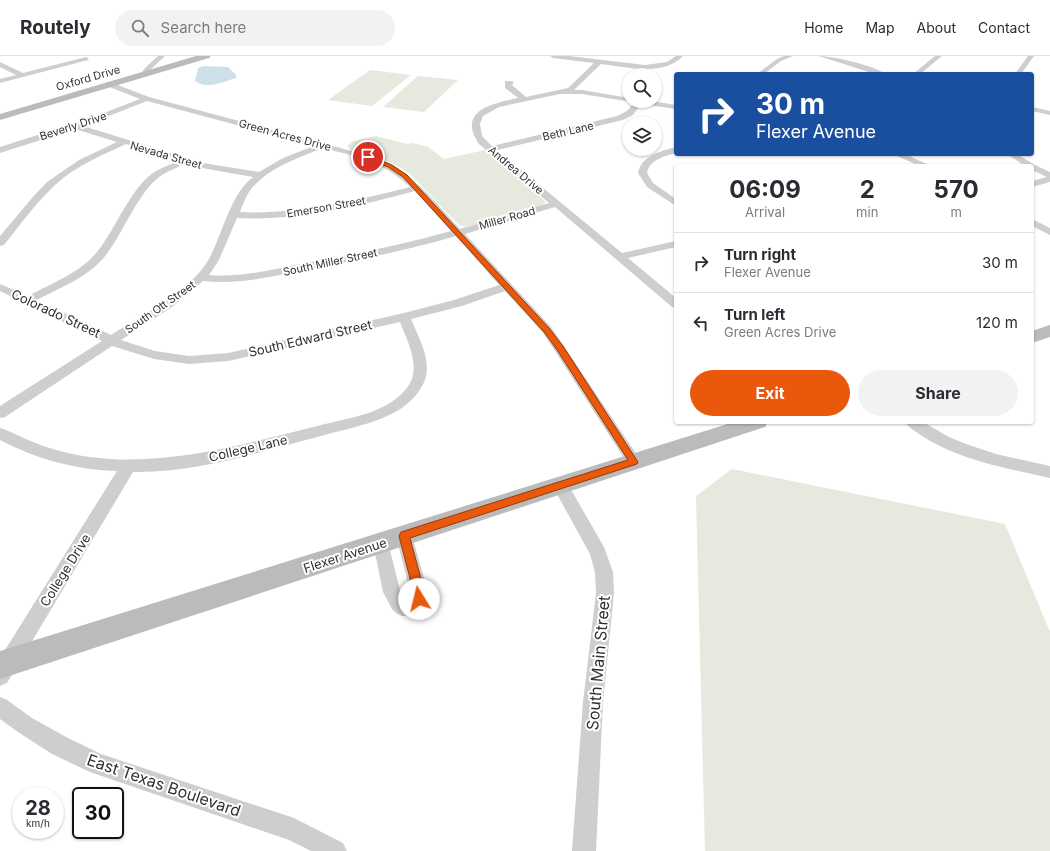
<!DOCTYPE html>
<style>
:root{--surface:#fff;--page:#f2f2f3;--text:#2b2b33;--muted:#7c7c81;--line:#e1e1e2;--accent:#ea580c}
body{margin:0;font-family:Inter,sans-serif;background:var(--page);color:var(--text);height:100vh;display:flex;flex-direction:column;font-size:15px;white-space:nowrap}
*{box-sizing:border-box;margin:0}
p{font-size:13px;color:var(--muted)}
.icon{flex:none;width:22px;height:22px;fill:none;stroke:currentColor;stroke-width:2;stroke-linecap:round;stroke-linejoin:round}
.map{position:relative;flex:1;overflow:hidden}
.panel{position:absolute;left:674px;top:108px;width:360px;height:260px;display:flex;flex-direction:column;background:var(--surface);border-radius:4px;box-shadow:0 1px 3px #0004}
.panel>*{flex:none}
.banner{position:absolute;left:674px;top:16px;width:360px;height:84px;border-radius:4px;box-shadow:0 1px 3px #0004;background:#1a4fa0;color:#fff;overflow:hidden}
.controls{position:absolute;left:622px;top:12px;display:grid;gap:8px}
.controls a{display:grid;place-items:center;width:40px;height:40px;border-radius:50%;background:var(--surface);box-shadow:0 1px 3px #0004;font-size:20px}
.speed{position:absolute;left:12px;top:731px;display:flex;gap:8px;font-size:20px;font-weight:700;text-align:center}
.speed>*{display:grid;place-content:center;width:52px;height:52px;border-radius:50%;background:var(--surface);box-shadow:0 1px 3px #0004;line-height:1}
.speed small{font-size:10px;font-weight:400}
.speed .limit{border:2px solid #111;border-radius:6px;background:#fff;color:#111}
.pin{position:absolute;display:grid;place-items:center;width:34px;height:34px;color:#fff;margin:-17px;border:2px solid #fff;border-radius:50%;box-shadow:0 1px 4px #0007}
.me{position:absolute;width:44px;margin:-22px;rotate:351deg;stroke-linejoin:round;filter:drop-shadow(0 0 3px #0008)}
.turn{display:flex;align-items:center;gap:14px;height:84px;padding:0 16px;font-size:18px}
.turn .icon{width:52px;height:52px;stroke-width:2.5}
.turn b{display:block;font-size:28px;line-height:34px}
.eta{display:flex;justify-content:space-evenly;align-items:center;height:68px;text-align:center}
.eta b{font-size:24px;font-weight:700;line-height:28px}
.action{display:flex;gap:8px;margin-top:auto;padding:8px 16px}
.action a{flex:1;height:46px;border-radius:24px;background:var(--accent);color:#fff;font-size:16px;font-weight:700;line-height:46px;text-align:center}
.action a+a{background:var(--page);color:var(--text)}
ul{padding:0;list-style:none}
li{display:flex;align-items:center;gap:12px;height:60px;padding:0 16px;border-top:1px solid var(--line)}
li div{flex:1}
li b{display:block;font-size:15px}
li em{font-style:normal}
header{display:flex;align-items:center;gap:24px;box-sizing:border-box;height:56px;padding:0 20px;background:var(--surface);border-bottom:1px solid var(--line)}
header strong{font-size:19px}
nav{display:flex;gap:22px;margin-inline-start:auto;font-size:14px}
.search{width:280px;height:36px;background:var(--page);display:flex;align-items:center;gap:10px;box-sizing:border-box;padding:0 14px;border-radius:22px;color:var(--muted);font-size:15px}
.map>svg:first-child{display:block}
.green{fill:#e5e9de}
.water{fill:#cde0e7}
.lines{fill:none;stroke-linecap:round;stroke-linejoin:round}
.street{fill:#cecece;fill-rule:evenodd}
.secondary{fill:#bbb;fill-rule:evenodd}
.route{fill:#ea580c;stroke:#983908}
.labels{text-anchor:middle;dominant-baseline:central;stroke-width:4;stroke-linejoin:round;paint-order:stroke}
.far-street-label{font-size:11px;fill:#313131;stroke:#fff}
.street-label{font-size:13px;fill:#313131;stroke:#fff}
.near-street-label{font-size:16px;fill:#313131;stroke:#fff}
</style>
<header>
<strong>Routely</strong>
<div class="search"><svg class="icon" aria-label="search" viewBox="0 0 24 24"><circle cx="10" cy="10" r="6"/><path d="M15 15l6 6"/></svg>Search here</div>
<nav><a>Home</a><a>Map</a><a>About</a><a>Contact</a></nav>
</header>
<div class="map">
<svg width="1050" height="795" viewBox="0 0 1050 795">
<rect width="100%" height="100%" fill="#fff"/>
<g class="green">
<path d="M 370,14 L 411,19 L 372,50 L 328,44 Z"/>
<path d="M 418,20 L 458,24 L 424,56 L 383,51 Z"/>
<path d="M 376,80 L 407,88 L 413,87 L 428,91 L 444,103 L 485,94 L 545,145 L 545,147 L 541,150 L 476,169 L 465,171 L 459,169 L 410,118 C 402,112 392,107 382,103 C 372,100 354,99 347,90 L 353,85 Z"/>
<path d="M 732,413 L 1005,468 L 1050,576 L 1050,795 L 705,795 L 696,440 Z"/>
</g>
<path class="water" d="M 203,10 L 228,11 L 236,19 L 236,22 C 222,26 208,34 195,25 L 198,12 Z"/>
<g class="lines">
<g class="street">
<path d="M 158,0 L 165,0 L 150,14 L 145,20 L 141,20 L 140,19 L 145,12 Z"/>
<path d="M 550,0 L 569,0 L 645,9 L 667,6 L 676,0 L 683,0 C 663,21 627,11 601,8 L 574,34 L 582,34 L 629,42 L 629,45 L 632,46 L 582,38 L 560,38 L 499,51 L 483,60 L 480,68 L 482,80 L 492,90 L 617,60 L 627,55 L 634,47 L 632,45 L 651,45 L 676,49 L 676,53 L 641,48 L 633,59 L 623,64 L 497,94 L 622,197 L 676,185 L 676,191 L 628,202 L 676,242 L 676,252 L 672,251 L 555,151 L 465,178 L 551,271 L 639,402 L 642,406 L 639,410 L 634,412 L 629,410 L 555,295 L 543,277 L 505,235 L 462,250 L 411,263 C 418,281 432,303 425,324 C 420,337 409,348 397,355 C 373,369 344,373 317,381 C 257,397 196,417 133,416 L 7,627 L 0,630 L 0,602 L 117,415 C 76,414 36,403 0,384 L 0,372 C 11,375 22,382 33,386 C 57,396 83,401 109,403 C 181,407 249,387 317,370 C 347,362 390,358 409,329 C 421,310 407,284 400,266 L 228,305 L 189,308 L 154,303 L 112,290 L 5,361 L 0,362 L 0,350 L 102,285 L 0,235 L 0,228 L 28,240 C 52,227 80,217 97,196 C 116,173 131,130 156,115 C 163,111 171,108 179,105 L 126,88 C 100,100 74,111 54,130 C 35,148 20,169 4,189 L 0,190 L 0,180 L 32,142 L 47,126 L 79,104 L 117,86 L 75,73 L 0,97 L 0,91 L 91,62 L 140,43 L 107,30 L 107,26 L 110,26 L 149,41 L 378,102 C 413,117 435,146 460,173 L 549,147 L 479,88 C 456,54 494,47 518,42 L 505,32 L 505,25 L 512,25 L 514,26 L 512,29 L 526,41 L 568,32 L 594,7 L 553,2 ZM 147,45 L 314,90 L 283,102 L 259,116 L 203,107 L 83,70 ZM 323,92 C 355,100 386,107 410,131 C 360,144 292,159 240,156 C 244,146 248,134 257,127 C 275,109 301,101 323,92 ZM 187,107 L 202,112 L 253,121 C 231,137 222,179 209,203 C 191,235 141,260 111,279 L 37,244 C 61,231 89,221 106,199 C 124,176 138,135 162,119 C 170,114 179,111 187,107 ZM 415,135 L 451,175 C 403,189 354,198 305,207 C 274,213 241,222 209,219 L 219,204 L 237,162 C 294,165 360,150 415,135 ZM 456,180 L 499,229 L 454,244 L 404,257 L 228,297 L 189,300 L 155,295 L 121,284 L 172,251 L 203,225 C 241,229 278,219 315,212 C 363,203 409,194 456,180 Z"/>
<path d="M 784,0 L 793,0 L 781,5 L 764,18 L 757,18 L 777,3 Z"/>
<path d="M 819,0 C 832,0 876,10 885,18 L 875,18 Z"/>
<path d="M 935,0 L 942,0 L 920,18 L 913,18 Z"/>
<path d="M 1028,0 L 1034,0 L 1021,18 L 1015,18 Z"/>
<path d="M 86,1 L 89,3 L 88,4 L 0,27 L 0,23 L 16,19 L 0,11 L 0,6 L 23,17 Z"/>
<path d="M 1032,51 L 1050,55 L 1050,59 L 1032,55 Z"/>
<path d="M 676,91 L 676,97 C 665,100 649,104 647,117 L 653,127 L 676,143 L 676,150 L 647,131 L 638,117 C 641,100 661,95 676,91 Z"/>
<path d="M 893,98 L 905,98 L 931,110 L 919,110 Z"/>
<path d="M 1007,98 L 1017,98 L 1035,109 L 1050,116 L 1050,126 L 1032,131 L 1032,125 L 1047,121 L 1032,114 L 1032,110 L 1025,110 Z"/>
<path d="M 1032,163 L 1050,172 L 1050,179 L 1032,170 Z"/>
<path d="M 905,366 L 923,366 L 949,381 L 966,388 L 996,398 L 1050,410 L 1050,422 C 1006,412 957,404 919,378 C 914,374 908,371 905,366 Z"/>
<path d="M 560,423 L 566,425 L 604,491 L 613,516 L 614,537 L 603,646 L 596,795 L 572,795 L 583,646 L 596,537 L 595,516 L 590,498 L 552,429 L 554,425 Z"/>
<path d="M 404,473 L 410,475 L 412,480 L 429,539 L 422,554 L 408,560 L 402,560 L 396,557 L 392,553 L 383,536 L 373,487 L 375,482 L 381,480 L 387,482 L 400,534 L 404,541 L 408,542 L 411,539 L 396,480 L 398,475 Z"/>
<path d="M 0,641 L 7,644 L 32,662 L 68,682 L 101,698 L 294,762 L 343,787 L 347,795 L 311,795 L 289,784 L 90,716 L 52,698 L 18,676 L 0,663 Z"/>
</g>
<g class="secondary">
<path d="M 196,0 L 211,0 L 209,2 L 0,64 L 0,58 Z"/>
<path d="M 1050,269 L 1050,281 L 1032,287 L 1032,275 Z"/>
<path d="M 734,366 L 768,366 L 765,371 L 0,623 L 0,595 Z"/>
</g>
</g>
<path class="route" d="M 366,100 L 370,100 L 392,109 L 407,119 L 549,272 L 563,290 L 638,406 L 637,408 L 410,482 L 424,534 L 425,543 L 423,547 L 419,548 L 415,547 L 413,534 L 399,480 L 401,476 L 628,404 L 557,294 L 544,276 L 403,121 L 388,111 L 366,102 Z"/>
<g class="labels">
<g class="far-street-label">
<text transform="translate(88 22) rotate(-16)">Oxford Drive</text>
<text transform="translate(73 70) rotate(-18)">Beverly Drive</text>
<text transform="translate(568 75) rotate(-13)">Beth Lane</text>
<text transform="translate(285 79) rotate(15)">Green Acres Drive</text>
<text transform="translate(166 99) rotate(16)">Nevada Street</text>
<text transform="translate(516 114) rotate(40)">Andrea Drive</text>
<text transform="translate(326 151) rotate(-10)">Emerson Street</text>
<text transform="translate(507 162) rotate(-16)">Miller Road</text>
<text transform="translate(330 206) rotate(-12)">South Miller Street</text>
<text transform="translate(160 251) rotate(-35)">South Ott Street</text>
</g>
<g class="street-label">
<text transform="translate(56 257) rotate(25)">Colorado Street</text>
<text transform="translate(310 282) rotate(-13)">South Edward Street</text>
<text transform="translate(248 392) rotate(-13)">College Lane</text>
<text transform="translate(345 499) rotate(-18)">Flexer Avenue</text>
<text transform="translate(65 514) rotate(-58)">College Drive</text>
</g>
<g class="near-street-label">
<text transform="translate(598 607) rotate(-85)">South Main Street</text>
<text transform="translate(164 729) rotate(19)">East Texas Boulevard</text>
</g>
</g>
</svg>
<div class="controls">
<a><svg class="icon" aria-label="search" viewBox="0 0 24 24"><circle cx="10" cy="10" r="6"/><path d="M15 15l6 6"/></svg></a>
<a><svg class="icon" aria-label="layers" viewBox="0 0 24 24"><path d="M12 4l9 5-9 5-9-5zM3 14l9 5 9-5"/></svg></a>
</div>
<div class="speed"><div>28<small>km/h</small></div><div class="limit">30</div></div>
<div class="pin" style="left:368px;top:101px;background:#d93025"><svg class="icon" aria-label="arrive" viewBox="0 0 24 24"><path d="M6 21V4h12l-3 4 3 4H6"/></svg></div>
<svg class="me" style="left:419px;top:543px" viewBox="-20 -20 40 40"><circle r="19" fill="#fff"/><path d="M0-13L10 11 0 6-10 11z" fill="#ea580c"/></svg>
<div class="banner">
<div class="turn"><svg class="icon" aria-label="right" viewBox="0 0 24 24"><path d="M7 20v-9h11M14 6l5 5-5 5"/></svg><div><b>30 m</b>Flexer Avenue</div></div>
</div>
<section class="panel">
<div class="eta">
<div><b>06:09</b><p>Arrival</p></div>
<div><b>2</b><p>min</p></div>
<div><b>570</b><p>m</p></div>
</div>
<ul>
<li><svg class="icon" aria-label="right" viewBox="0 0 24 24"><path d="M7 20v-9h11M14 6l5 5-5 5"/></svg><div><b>Turn right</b><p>Flexer Avenue</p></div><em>30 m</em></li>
<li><svg class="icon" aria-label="left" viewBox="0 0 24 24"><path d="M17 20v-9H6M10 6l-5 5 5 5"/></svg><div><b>Turn left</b><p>Green Acres Drive</p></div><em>120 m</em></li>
</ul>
<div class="action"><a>Exit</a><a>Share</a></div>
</section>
</div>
